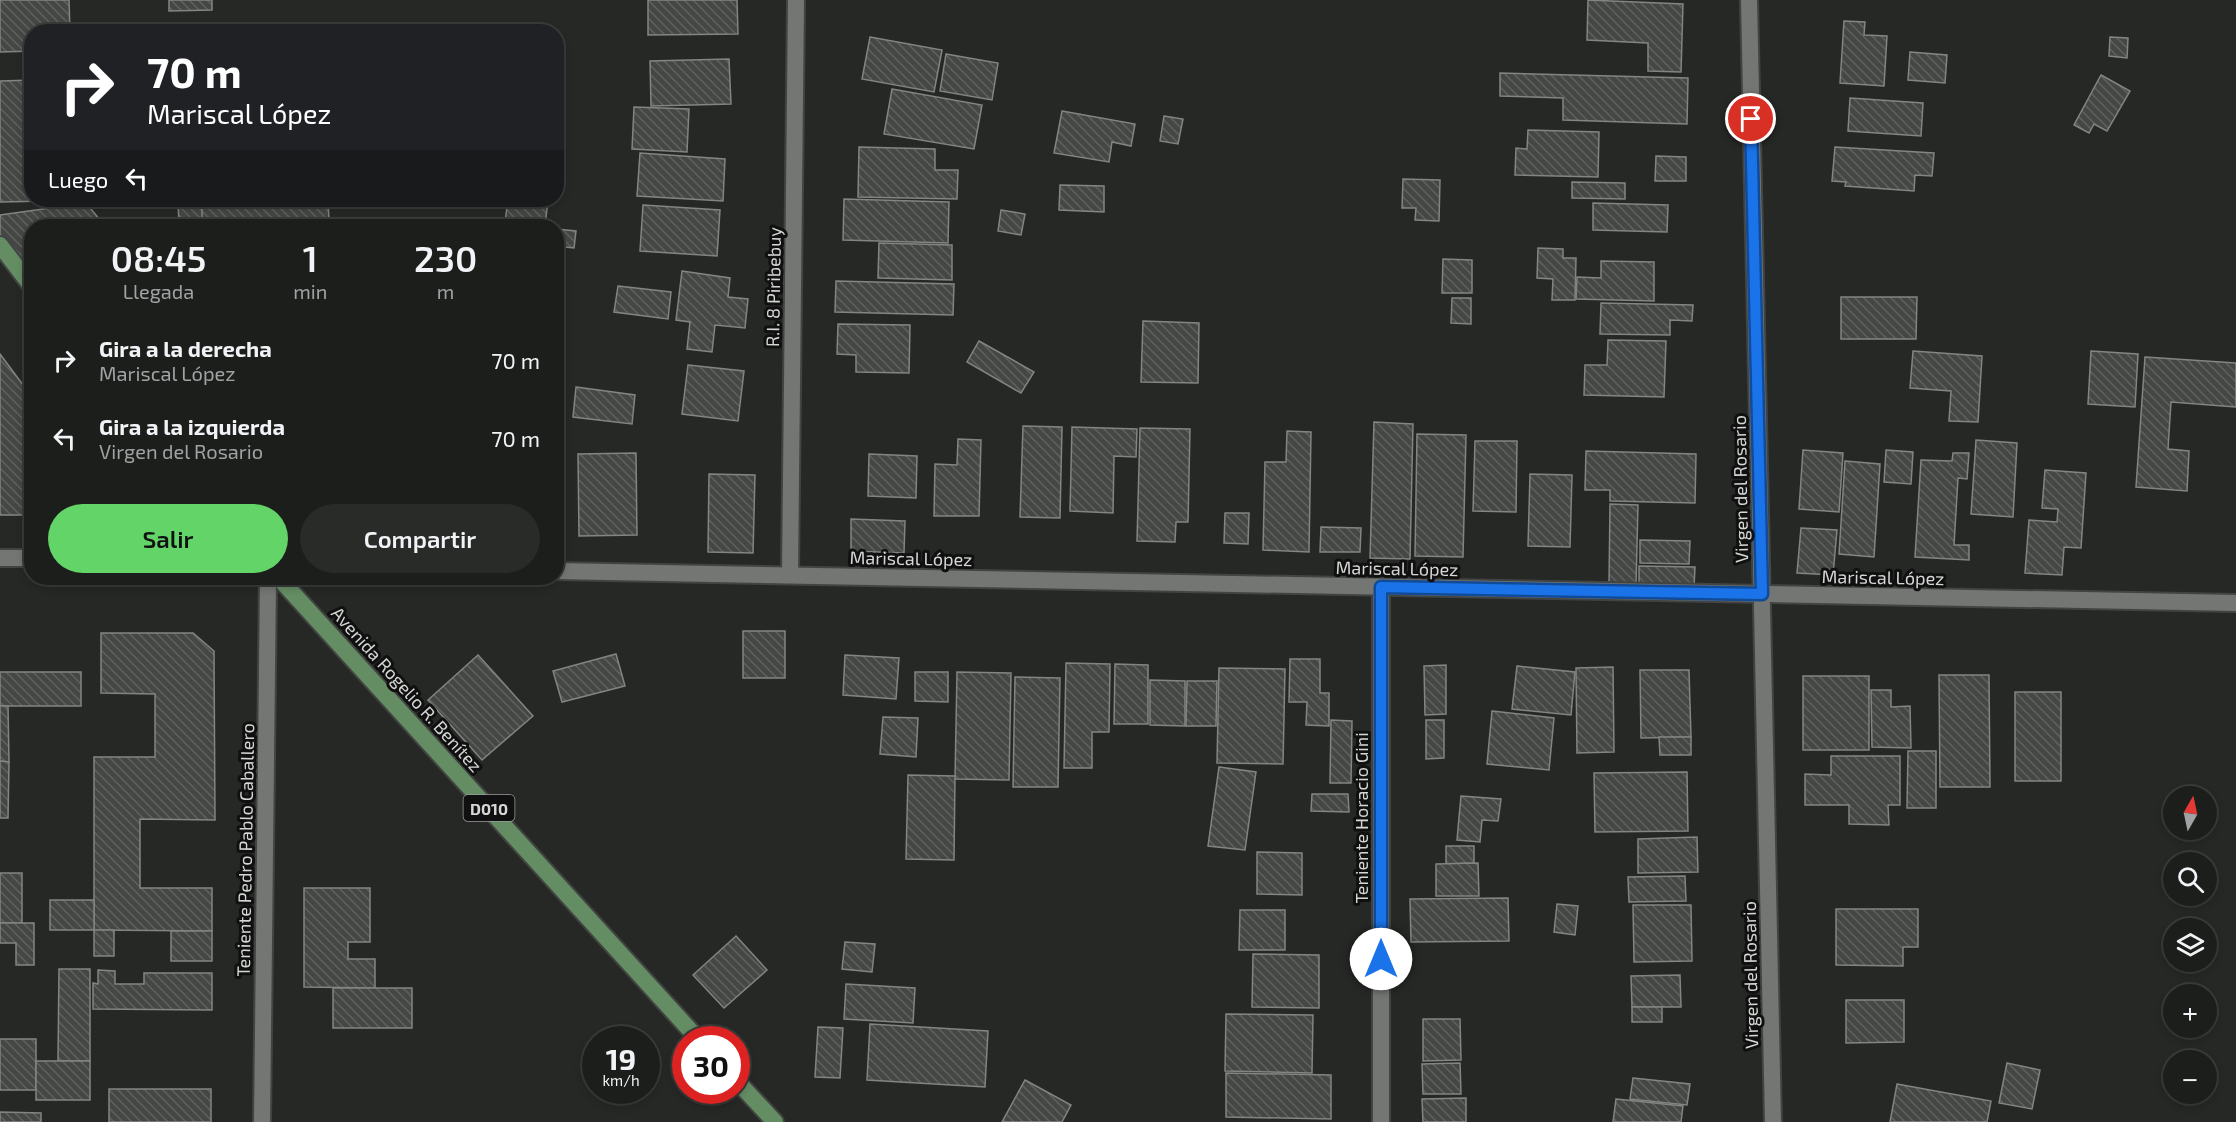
<!DOCTYPE html>
<html lang="es">
<meta charset="utf-8">
<style>
:root{--surface:#1c1e1c;--page:#292b29;--text:#f1f3f6;--muted:#a0a2a3;--line:#3a3c3b;--accent:#63d468}
body{margin:0;font-family:"Exo 2",sans-serif;background:var(--page);color:var(--text);height:100vh;display:flex;flex-direction:column;font-size:22px;white-space:nowrap}
*{box-sizing:border-box;margin:0}
p{font-size:20px;color:var(--muted)}
.icon{flex:none;width:33px;height:33px;fill:none;stroke:currentColor;stroke-width:2;stroke-linecap:round;stroke-linejoin:round}
.map{position:relative;flex:1;overflow:hidden}
.panel{position:absolute;left:24px;top:219px;width:540px;height:366px;display:flex;flex-direction:column;background:var(--surface);border-radius:24px;box-shadow:0 3px 9px #0003,0 0 0 2px var(--line)}
.panel>*{flex:none}
.hud{position:absolute;left:24px;top:24px;width:540px;height:183px;border-radius:24px;box-shadow:0 3px 9px #0003,0 0 0 2px var(--line);background:#202124;color:#fff;overflow:hidden}
.needle{width:39px;rotate:9deg}
.fabs{position:absolute;left:2163px;top:786px;display:grid;gap:12px}
.fabs a{display:grid;place-items:center;width:54px;height:54px;border-radius:50%;background:var(--surface);box-shadow:0 3px 9px #0003,0 0 0 2px var(--line);font-size:30px}
.speed{position:absolute;left:582px;top:1026px;display:flex;gap:12px;font-size:30px;font-weight:700;text-align:center}
.speed>*{display:grid;place-content:center;width:78px;height:78px;border-radius:50%;background:var(--surface);box-shadow:0 3px 9px #0003,0 0 0 2px var(--line);line-height:1}
.speed small{font-size:15px;font-weight:400}
.speed .limit{border:9px solid #d22;background:#fff;color:#111}
.pin{position:absolute;display:grid;place-items:center;width:51px;height:51px;color:#fff;margin:-26px;border:3px solid #fff;border-radius:50%;box-shadow:0 2px 6px #0007}
.me{position:absolute;width:66px;margin:-33px;rotate:0deg;stroke-linejoin:round;filter:drop-shadow(0 0 4px #0008)}
.turn{display:flex;align-items:center;gap:21px;height:126px;padding:0 24px;font-size:27px}
.turn .icon{width:78px;height:78px;stroke-width:2.5}
.turn b{display:block;font-size:42px;line-height:51px}
.then{display:flex;align-items:center;height:57px;padding:0 24px;background:#0003;gap:12px;font-size:22px}
.eta{display:flex;justify-content:space-evenly;align-items:center;height:102px;text-align:center}
.eta b{font-size:36px;font-weight:600;line-height:42px}
.cta{display:flex;gap:12px;margin-top:auto;padding:12px 24px}
.cta a{flex:1;height:69px;border-radius:36px;background:var(--accent);color:#111;font-size:24px;font-weight:600;line-height:69px;text-align:center}
.cta a+a{background:var(--page);color:var(--text)}
ul{padding:0;list-style:none}
li{display:flex;align-items:center;gap:18px;height:78px;padding:0 24px}
li div{flex:1}
li b{display:block;font-size:22px}
li em{font-style:normal}
.map>svg:first-child{display:block}
.building{fill:url(#building-back-hatch);stroke:#828582;stroke-width:1.5}
.lines{fill:none;stroke-linecap:round;stroke-linejoin:round}
.minor-casing{stroke:#424442;stroke-width:20}
.primary-casing{stroke:#424442;stroke-width:20}
.minor{stroke:#747674;stroke-width:16}
.primary{stroke:#648d64;stroke-width:16}
.route-casing{stroke:#114b97;stroke-width:15}
.route{stroke:#1a73e8;stroke-width:10}
.labels{text-anchor:middle;dominant-baseline:central;stroke-width:6;stroke-linejoin:round;paint-order:stroke}
.shield{fill:#0f100f;stroke:#9a9b9a;stroke-width:1.5}
.shield-label{font-size:16px;font-weight:bold;fill:#d5d7d5}
.street-label{font-size:18px;fill:#d5d7d5;stroke:#0f100f}
</style>
<div class="map">
<svg width="2236" height="1122" viewBox="0 0 2236 1122">
<defs>
<pattern id="building-back-hatch" width="6" height="6" patternUnits="userSpaceOnUse" patternTransform="scale(1.5)"><rect width="6" height="6" fill="#454745"/><path d="M-1 5l2 2M0 0l6 6M5-1l2 2" fill="none" stroke="#5f615f"/></pattern>
</defs>
<rect width="100%" height="100%" fill="#262826"/>
<g class="building">
<path d="M 0,0 L 69,0 L 70,32 L 32,32 L 32,51 L 0,52 Z"/>
<path d="M 169,0 L 212,0 L 212,10 L 169,11 Z"/>
<path d="M 648,0 L 737,0 L 738,34 L 648,35 Z"/>
<path d="M 1588,0 L 1683,4 L 1681,72 L 1648,71 L 1648,43 L 1587,40 Z"/>
<path d="M 1844,21 L 1865,22 L 1864,35 L 1887,36 L 1884,86 L 1840,83 Z"/>
<path d="M 870,37 L 942,50 L 934,92 L 862,79 Z"/>
<path d="M 2110,37 L 2128,38 L 2127,58 L 2109,56 Z"/>
<path d="M 1910,52 L 1947,55 L 1945,83 L 1908,80 Z"/>
<path d="M 946,54 L 998,63 L 992,100 L 940,91 Z"/>
<path d="M 729,59 L 731,104 L 651,106 L 650,61 Z"/>
<path d="M 1500,73 L 1688,78 L 1687,124 L 1563,120 L 1563,98 L 1500,96 Z"/>
<path d="M 2101,75 L 2130,91 L 2107,131 L 2094,124 L 2089,133 L 2074,125 Z"/>
<path d="M 32,80 L 32,200 L 96,200 L 0,202 L 0,81 Z"/>
<path d="M 892,89 L 982,105 L 974,149 L 884,134 Z"/>
<path d="M 1850,98 L 1923,103 L 1921,136 L 1848,131 Z"/>
<path d="M 634,107 L 689,109 L 687,152 L 632,149 Z"/>
<path d="M 1062,111 L 1135,124 L 1131,146 L 1112,142 L 1109,162 L 1054,153 Z"/>
<path d="M 1164,116 L 1183,119 L 1178,144 L 1160,141 Z"/>
<path d="M 1528,130 L 1599,132 L 1598,177 L 1515,175 L 1516,148 L 1527,149 Z"/>
<path d="M 859,147 L 935,149 L 935,170 L 958,170 L 957,199 L 858,197 Z"/>
<path d="M 1835,147 L 1934,153 L 1932,176 L 1915,175 L 1914,191 L 1845,186 L 1846,182 L 1832,181 Z"/>
<path d="M 640,153 L 725,159 L 723,201 L 637,196 Z"/>
<path d="M 1656,156 L 1686,157 L 1686,181 L 1655,181 Z"/>
<path d="M 1403,179 L 1440,180 L 1439,221 L 1415,220 L 1416,208 L 1402,208 Z"/>
<path d="M 1572,182 L 1625,183 L 1625,199 L 1572,198 Z"/>
<path d="M 1060,185 L 1104,186 L 1104,212 L 1059,210 Z"/>
<path d="M 844,199 L 949,202 L 948,243 L 843,240 Z"/>
<path d="M 178,200 L 202,200 L 203,226 L 179,226 Z"/>
<path d="M 202,200 L 328,200 L 329,221 L 202,224 Z"/>
<path d="M 508,200 L 548,200 L 545,226 L 524,226 L 524,225 L 505,222 Z"/>
<path d="M 86,203 L 105,226 L 32,226 L 32,276 L 0,236 L 0,215 Z"/>
<path d="M 1593,203 L 1668,205 L 1667,232 L 1593,230 Z"/>
<path d="M 643,205 L 720,210 L 717,256 L 640,251 Z"/>
<path d="M 1001,210 L 1025,214 L 1021,235 L 998,231 Z"/>
<path d="M 556,229 L 576,231 L 574,248 L 556,246 Z"/>
<path d="M 879,243 L 952,245 L 952,280 L 878,278 Z"/>
<path d="M 1538,248 L 1563,249 L 1563,258 L 1576,258 L 1575,300 L 1552,300 L 1553,279 L 1537,278 Z"/>
<path d="M 1443,259 L 1472,260 L 1472,293 L 1442,293 Z"/>
<path d="M 1601,261 L 1654,262 L 1654,301 L 1576,299 L 1577,277 L 1601,278 Z"/>
<path d="M 682,271 L 730,278 L 728,297 L 748,299 L 745,328 L 715,325 L 712,352 L 687,349 L 690,322 L 676,320 Z"/>
<path d="M 836,281 L 954,284 L 953,315 L 835,312 Z"/>
<path d="M 618,286 L 671,292 L 668,319 L 614,312 Z"/>
<path d="M 1841,297 L 1917,297 L 1916,339 L 1841,339 Z"/>
<path d="M 1452,298 L 1471,298 L 1471,324 L 1451,323 Z"/>
<path d="M 1601,303 L 1693,305 L 1692,321 L 1670,320 L 1670,335 L 1600,334 Z"/>
<path d="M 1143,321 L 1199,323 L 1198,383 L 1141,382 Z"/>
<path d="M 838,324 L 910,325 L 909,373 L 856,372 L 856,355 L 837,354 Z"/>
<path d="M 1608,340 L 1666,341 L 1664,397 L 1584,395 L 1585,365 L 1607,365 Z"/>
<path d="M 979,341 L 1034,372 L 1021,393 L 967,362 Z"/>
<path d="M 1913,351 L 1982,356 L 1978,422 L 1949,421 L 1951,391 L 1910,388 Z"/>
<path d="M 2091,351 L 2138,354 L 2135,407 L 2088,404 Z"/>
<path d="M 0,354 L 32,397 L 32,515 L 0,515 Z"/>
<path d="M 2145,357 L 2236,363 L 2236,407 L 2171,402 L 2168,449 L 2189,451 L 2187,491 L 2136,487 Z"/>
<path d="M 688,365 L 744,371 L 738,421 L 682,414 Z"/>
<path d="M 576,387 L 635,395 L 632,424 L 573,417 Z"/>
<path d="M 1374,422 L 1413,424 L 1410,559 L 1370,558 Z"/>
<path d="M 1023,426 L 1062,427 L 1060,518 L 1020,517 Z"/>
<path d="M 1072,427 L 1137,429 L 1136,457 L 1114,456 L 1113,513 L 1070,511 Z"/>
<path d="M 1140,428 L 1190,429 L 1188,522 L 1176,522 L 1175,542 L 1137,541 Z"/>
<path d="M 1287,431 L 1311,432 L 1309,552 L 1263,550 L 1265,462 L 1286,462 Z"/>
<path d="M 1417,434 L 1466,435 L 1463,557 L 1415,556 Z"/>
<path d="M 958,439 L 981,440 L 979,516 L 934,516 L 935,464 L 957,465 Z"/>
<path d="M 1976,440 L 2017,443 L 2013,517 L 1971,514 Z"/>
<path d="M 1475,441 L 1517,441 L 1516,512 L 1473,511 Z"/>
<path d="M 1803,450 L 1843,453 L 1839,512 L 1799,509 Z"/>
<path d="M 1886,450 L 1913,452 L 1911,484 L 1884,482 Z"/>
<path d="M 1586,451 L 1696,454 L 1695,503 L 1610,501 L 1610,490 L 1585,490 Z"/>
<path d="M 636,453 L 637,535 L 579,536 L 578,454 Z"/>
<path d="M 1953,453 L 1969,453 L 1967,479 L 1958,478 L 1954,545 L 1969,545 L 1969,560 L 1915,557 L 1921,460 L 1952,461 Z"/>
<path d="M 869,454 L 917,456 L 916,498 L 868,496 Z"/>
<path d="M 1845,461 L 1880,464 L 1874,557 L 1839,554 Z"/>
<path d="M 2045,470 L 2086,473 L 2081,548 L 2064,547 L 2062,575 L 2025,573 L 2029,520 L 2057,522 L 2058,509 L 2042,508 Z"/>
<path d="M 709,474 L 755,475 L 753,553 L 708,552 Z"/>
<path d="M 1530,474 L 1572,475 L 1570,547 L 1528,546 Z"/>
<path d="M 1610,504 L 1638,505 L 1636,585 L 1609,584 Z"/>
<path d="M 1225,513 L 1249,513 L 1248,544 L 1224,543 Z"/>
<path d="M 851,519 L 905,521 L 904,553 L 851,551 Z"/>
<path d="M 1321,527 L 1361,528 L 1360,552 L 1320,552 Z"/>
<path d="M 1801,528 L 1837,530 L 1833,575 L 1797,573 Z"/>
<path d="M 1640,540 L 1690,541 L 1689,564 L 1640,563 Z"/>
<path d="M 1639,566 L 1695,567 L 1694,587 L 1639,585 Z"/>
<rect x="743" y="631" width="42" height="47"/>
<path d="M 101,633 L 193,633 L 214,651 L 215,820 L 140,819 L 140,888 L 212,888 L 212,931 L 94,930 L 94,757 L 155,757 L 155,694 L 101,693 Z"/>
<path d="M 616,654 L 625,686 L 562,702 L 553,671 Z"/>
<path d="M 478,655 L 533,716 L 482,760 L 428,700 Z"/>
<path d="M 845,655 L 899,658 L 896,699 L 843,695 Z"/>
<path d="M 1290,659 L 1320,659 L 1320,693 L 1329,693 L 1329,726 L 1306,725 L 1307,702 L 1289,702 Z"/>
<path d="M 1066,663 L 1110,664 L 1109,732 L 1092,732 L 1092,768 L 1064,768 Z"/>
<path d="M 1115,664 L 1148,665 L 1148,724 L 1114,724 Z"/>
<path d="M 1446,665 L 1446,714 L 1425,715 L 1424,666 Z"/>
<path d="M 1517,666 L 1575,672 L 1571,715 L 1512,709 Z"/>
<path d="M 1613,667 L 1614,752 L 1577,753 L 1576,668 Z"/>
<path d="M 1219,668 L 1285,669 L 1283,764 L 1217,763 Z"/>
<path d="M 1640,670 L 1689,670 L 1691,737 L 1641,738 Z"/>
<rect x="0" y="672" width="81" height="34"/>
<path d="M 915,672 L 948,672 L 948,702 L 915,701 Z"/>
<path d="M 957,672 L 1011,673 L 1009,780 L 955,779 Z"/>
<path d="M 1939,675 L 1989,675 L 1990,787 L 1940,787 Z"/>
<rect x="1803" y="676" width="66" height="74"/>
<path d="M 1015,677 L 1060,678 L 1058,787 L 1013,787 Z"/>
<path d="M 1150,680 L 1185,681 L 1185,726 L 1150,725 Z"/>
<path d="M 1187,681 L 1217,681 L 1216,726 L 1186,726 Z"/>
<path d="M 1871,690 L 1891,690 L 1891,707 L 1910,706 L 1911,748 L 1872,747 Z"/>
<rect x="2015" y="692" width="46" height="89"/>
<path d="M 0,706 L 8,706 L 9,762 L 0,761 Z"/>
<path d="M 1492,711 L 1554,718 L 1549,770 L 1487,764 Z"/>
<path d="M 883,717 L 918,718 L 916,757 L 880,754 Z"/>
<path d="M 1331,720 L 1352,721 L 1351,783 L 1330,783 Z"/>
<path d="M 1426,720 L 1444,720 L 1444,758 L 1426,759 Z"/>
<path d="M 1659,737 L 1691,737 L 1691,755 L 1660,755 Z"/>
<path d="M 1908,751 L 1936,751 L 1936,808 L 1907,808 Z"/>
<path d="M 1831,756 L 1900,756 L 1900,805 L 1888,805 L 1889,825 L 1849,824 L 1849,805 L 1805,805 L 1805,774 L 1831,775 Z"/>
<path d="M 0,761 L 9,762 L 8,818 L 0,818 Z"/>
<path d="M 1219,767 L 1256,772 L 1245,850 L 1208,846 Z"/>
<path d="M 1687,772 L 1688,831 L 1595,832 L 1594,773 Z"/>
<path d="M 908,775 L 955,776 L 954,860 L 906,859 Z"/>
<path d="M 1312,794 L 1348,794 L 1349,812 L 1311,811 Z"/>
<path d="M 1461,796 L 1501,799 L 1498,821 L 1482,820 L 1480,842 L 1457,840 Z"/>
<path d="M 1697,837 L 1698,872 L 1638,873 L 1638,839 Z"/>
<path d="M 1446,846 L 1474,846 L 1474,863 L 1446,864 Z"/>
<path d="M 1257,852 L 1302,853 L 1302,895 L 1257,894 Z"/>
<path d="M 1478,863 L 1479,896 L 1436,896 L 1436,864 Z"/>
<rect x="0" y="873" width="22" height="50"/>
<path d="M 1685,876 L 1686,901 L 1629,902 L 1628,877 Z"/>
<path d="M 304,888 L 370,888 L 370,942 L 348,942 L 348,959 L 375,959 L 375,988 L 304,987 Z"/>
<path d="M 1508,898 L 1509,941 L 1411,942 L 1410,899 Z"/>
<rect x="50" y="900" width="44" height="30"/>
<path d="M 1557,904 L 1578,906 L 1575,935 L 1554,932 Z"/>
<path d="M 1633,905 L 1691,905 L 1692,961 L 1634,962 Z"/>
<path d="M 1836,909 L 1918,909 L 1918,947 L 1903,947 L 1903,966 L 1836,965 Z"/>
<path d="M 1240,910 L 1285,910 L 1285,950 L 1239,950 Z"/>
<path d="M 0,923 L 34,923 L 34,965 L 16,965 L 16,943 L 0,943 Z"/>
<rect x="94" y="930" width="20" height="26"/>
<rect x="171" y="931" width="41" height="30"/>
<path d="M 736,936 L 767,970 L 724,1008 L 693,975 Z"/>
<path d="M 845,942 L 875,944 L 872,972 L 842,969 Z"/>
<path d="M 1253,954 L 1319,955 L 1319,1008 L 1252,1007 Z"/>
<path d="M 59,969 L 90,969 L 90,1061 L 58,1061 Z"/>
<path d="M 98,970 L 115,971 L 115,984 L 144,984 L 144,973 L 212,973 L 212,1010 L 93,1009 L 93,983 L 98,984 Z"/>
<path d="M 1680,975 L 1681,1007 L 1632,1007 L 1631,976 Z"/>
<path d="M 846,984 L 915,988 L 913,1023 L 844,1019 Z"/>
<rect x="333" y="988" width="79" height="40"/>
<path d="M 1846,1000 L 1904,1000 L 1904,1042 L 1846,1043 Z"/>
<rect x="1632" y="1007" width="30" height="15"/>
<path d="M 1226,1014 L 1313,1015 L 1312,1073 L 1225,1071 Z"/>
<path d="M 1423,1019 L 1460,1019 L 1461,1060 L 1423,1061 Z"/>
<path d="M 870,1024 L 988,1031 L 985,1087 L 867,1080 Z"/>
<path d="M 818,1027 L 843,1028 L 840,1078 L 815,1077 Z"/>
<rect x="0" y="1039" width="36" height="51"/>
<rect x="36" y="1061" width="54" height="39"/>
<path d="M 1460,1063 L 1461,1094 L 1423,1094 L 1422,1064 Z"/>
<path d="M 2007,1063 L 2040,1070 L 2032,1109 L 1999,1103 Z"/>
<path d="M 1226,1073 L 1331,1075 L 1331,1119 L 1226,1117 Z"/>
<path d="M 1633,1078 L 1690,1084 L 1687,1105 L 1630,1099 Z"/>
<path d="M 1025,1080 L 1071,1105 L 1062,1122 L 1002,1122 Z"/>
<path d="M 1897,1084 L 1991,1101 L 1987,1122 L 1890,1122 Z"/>
<rect x="109" y="1089" width="102" height="33"/>
<path d="M 1466,1098 L 1466,1122 L 1423,1122 L 1422,1099 Z"/>
<path d="M 1616,1099 L 1683,1106 L 1681,1122 L 1613,1122 Z"/>
<path d="M 0,1112 L 41,1113 L 41,1122 L 0,1122 Z"/>
</g>
<g class="lines">
<defs>
<g id="minor">
<path d="M 1749,0 L 1773,1122"/>
<path d="M 0,558 L 32,558"/>
<path d="M 556,571 L 2236,603"/>
<path d="M 790,575 L 796,0"/>
<path d="M 1381,587 L 1381,1122"/>
<path d="M 262,1122 L 268,578"/>
</g>
<g id="primary">
<path d="M 0,245 L 32,287"/>
<path d="M 279,578 L 699,1040"/>
<path d="M 736,1080 L 775,1122"/>
</g>
</defs>
<use href="#minor" class="minor-casing"/>
<use href="#primary" class="primary-casing"/>
<use href="#minor" class="minor"/>
<use href="#primary" class="primary"/>
</g>
<g class="lines">
<defs>
<path id="route" d="M 1381,959 L 1381,587 L 1762,594 L 1751,119"/>
</defs>
<use href="#route" class="route-casing"/>
<use href="#route" class="route"/>
</g>
<g class="labels">
<rect class="shield" x="463.5" y="795" width="51" height="26" rx="4.5"/>
<g class="shield-label">
<text x="489" y="808">D010</text>
</g>
<g class="street-label">
<text transform="translate(773 287) rotate(-89)">R.I. 8 Piribebuy</text>
<text transform="translate(1740 489) rotate(-91)">Virgen del Rosario</text>
<text transform="translate(911 558) rotate(1)">Mariscal López</text>
<text transform="translate(1397 568) rotate(1)">Mariscal López</text>
<text transform="translate(1883 577) rotate(1)">Mariscal López</text>
<text transform="translate(407 689) rotate(48)">Avenida Rogelio R. Benítez</text>
<text transform="translate(1361 818) rotate(-90)">Teniente Horacio Gini</text>
<text transform="translate(245 850) rotate(-89)">Teniente Pedro Pablo Caballero</text>
<text transform="translate(1750 975) rotate(-91)">Virgen del Rosario</text>
</g>
</g>
</svg>
<div class="fabs">
<a><svg class="needle" viewBox="-14 -14 28 28"><path d="M0-13l5 13h-10z" fill="#e53935"/><path d="M0 13l5-13h-10z" fill="#a0a2a3"/></svg></a>
<a><svg class="icon" aria-label="search" viewBox="0 0 24 24"><circle cx="10" cy="10" r="6"/><path d="M15 15l6 6"/></svg></a>
<a><svg class="icon" aria-label="layers" viewBox="0 0 24 24"><path d="M12 4l9 5-9 5-9-5zM3 14l9 5 9-5"/></svg></a>
<a>+</a>
<a>−</a>
</div>
<div class="speed"><div>19<small>km/h</small></div><div class="limit">30</div></div>
<div class="pin" style="left:1751px;top:119px;background:#d93025"><svg class="icon" aria-label="arrive" viewBox="0 0 24 24"><path d="M6 21V4h12l-3 4 3 4H6"/></svg></div>
<svg class="me" style="left:1381px;top:959px" viewBox="-20 -20 40 40"><circle r="19" fill="#fff"/><path d="M0-13L10 11 0 6-10 11z" fill="#1a73e8"/></svg>
<div class="hud">
<div class="turn"><svg class="icon" aria-label="right" viewBox="0 0 24 24"><path d="M7 20v-9h11M14 6l5 5-5 5"/></svg><div><b>70 m</b>Mariscal López</div></div>
<div class="then">Luego<svg class="icon" aria-label="left" viewBox="0 0 24 24"><path d="M17 20v-9H6M10 6l-5 5 5 5"/></svg></div>
</div>
<section class="panel">
<div class="eta">
<div><b>08:45</b><p>Llegada</p></div>
<div><b>1</b><p>min</p></div>
<div><b>230</b><p>m</p></div>
</div>
<ul>
<li><svg class="icon" aria-label="right" viewBox="0 0 24 24"><path d="M7 20v-9h11M14 6l5 5-5 5"/></svg><div><b>Gira a la derecha</b><p>Mariscal López</p></div><em>70 m</em></li>
<li><svg class="icon" aria-label="left" viewBox="0 0 24 24"><path d="M17 20v-9H6M10 6l-5 5 5 5"/></svg><div><b>Gira a la izquierda</b><p>Virgen del Rosario</p></div><em>70 m</em></li>
</ul>
<div class="cta"><a>Salir</a><a>Compartir</a></div>
</section>
</div>
